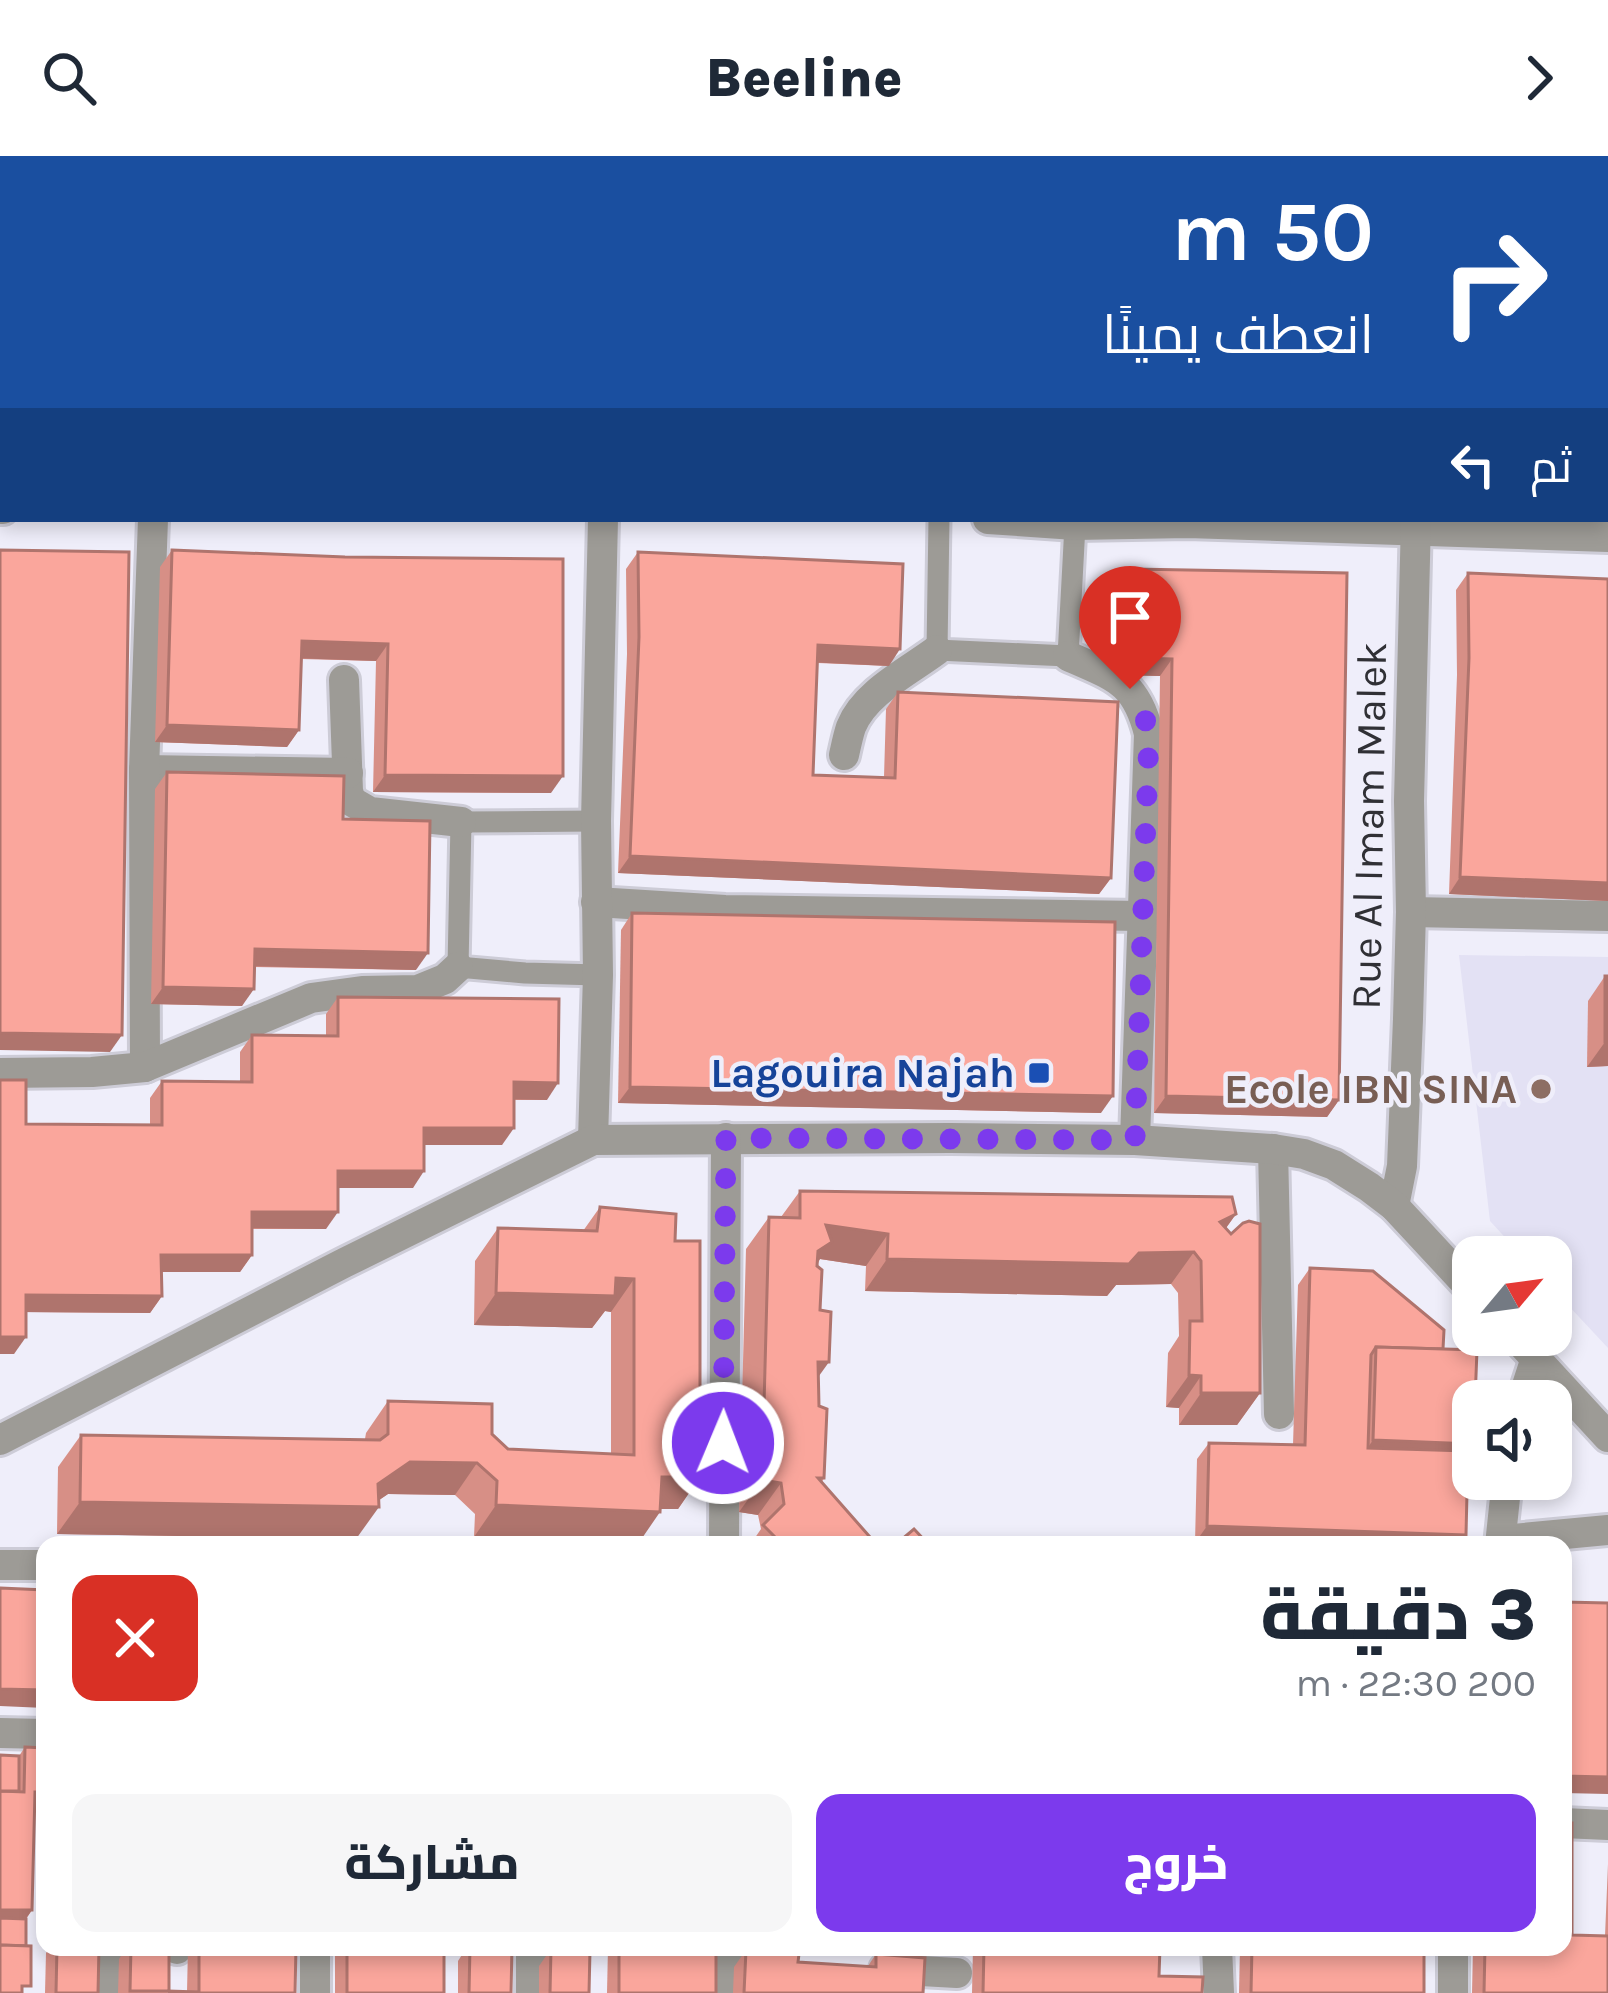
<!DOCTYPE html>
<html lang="ar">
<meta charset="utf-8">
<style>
:root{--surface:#fff;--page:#f6f6f7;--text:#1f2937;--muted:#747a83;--accent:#7c3aed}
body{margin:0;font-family:Karla,Cairo,sans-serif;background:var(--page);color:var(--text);direction:rtl;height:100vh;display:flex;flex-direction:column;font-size:45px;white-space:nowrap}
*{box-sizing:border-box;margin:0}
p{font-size:39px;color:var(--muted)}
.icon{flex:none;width:66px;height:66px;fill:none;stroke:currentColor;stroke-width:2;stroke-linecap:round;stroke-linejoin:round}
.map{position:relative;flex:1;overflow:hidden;direction:ltr}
.details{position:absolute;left:36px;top:1380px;width:1536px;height:420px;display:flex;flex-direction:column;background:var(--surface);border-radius:24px;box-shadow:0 6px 18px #0003;direction:rtl}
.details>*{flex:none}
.guide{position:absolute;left:0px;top:0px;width:1608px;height:366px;box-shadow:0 6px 18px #0003;direction:rtl;background:#1a4fa0;color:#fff;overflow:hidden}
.needle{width:78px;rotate:61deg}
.controls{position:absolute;left:1452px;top:1080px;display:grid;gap:24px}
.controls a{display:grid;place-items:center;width:120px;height:120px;border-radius:24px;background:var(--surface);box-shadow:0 6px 18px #0003;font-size:60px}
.pin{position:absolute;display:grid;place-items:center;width:102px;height:102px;color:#fff;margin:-123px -51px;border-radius:50% 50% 50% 0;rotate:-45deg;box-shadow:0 0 12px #0007}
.pin .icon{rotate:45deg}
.me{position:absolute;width:132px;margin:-66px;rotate:1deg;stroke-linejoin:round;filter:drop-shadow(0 0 9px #0008)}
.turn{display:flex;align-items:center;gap:42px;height:252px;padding:0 36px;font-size:54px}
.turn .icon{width:156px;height:156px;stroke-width:2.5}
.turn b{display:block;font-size:84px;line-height:102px}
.then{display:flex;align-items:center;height:114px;padding:0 36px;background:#0003;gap:24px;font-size:45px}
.round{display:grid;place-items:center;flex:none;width:126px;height:126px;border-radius:24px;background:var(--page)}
.summary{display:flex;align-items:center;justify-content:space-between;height:204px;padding:0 36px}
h1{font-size:72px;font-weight:800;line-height:90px}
.action{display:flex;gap:24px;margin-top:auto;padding:24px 36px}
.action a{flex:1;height:138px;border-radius:24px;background:var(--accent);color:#fff;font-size:48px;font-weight:800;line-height:138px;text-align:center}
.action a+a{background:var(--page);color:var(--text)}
header{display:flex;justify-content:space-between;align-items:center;height:156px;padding:0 36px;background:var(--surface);font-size:54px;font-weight:800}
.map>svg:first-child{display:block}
.built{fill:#e3e1f4}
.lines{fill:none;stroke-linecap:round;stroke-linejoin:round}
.lane-casing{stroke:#cdccd7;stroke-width:27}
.street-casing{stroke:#cdccd7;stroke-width:36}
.lane{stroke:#9d9b96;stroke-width:21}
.street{stroke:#9d9b96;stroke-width:30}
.wall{fill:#d78f86}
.shaded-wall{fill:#af746d}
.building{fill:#faa69c;stroke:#af746d;stroke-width:3}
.route{stroke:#7c3aed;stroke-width:21;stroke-dasharray:0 37.8}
.transit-dot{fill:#1a4fb4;stroke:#efeefa;stroke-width:4.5}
.education-dot{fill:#8d6e63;stroke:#efeefa;stroke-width:4.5}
.labels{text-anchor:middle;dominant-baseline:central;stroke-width:9;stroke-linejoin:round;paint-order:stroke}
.street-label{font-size:42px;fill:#303035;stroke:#efeefa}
.transit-label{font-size:42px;font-weight:bold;fill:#164399;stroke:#efeefa;text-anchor:end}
.education-label{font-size:42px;font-weight:bold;fill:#785e54;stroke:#efeefa;text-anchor:end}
</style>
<header><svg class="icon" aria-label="forward" viewBox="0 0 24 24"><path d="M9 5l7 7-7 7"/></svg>Beeline<svg class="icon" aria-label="search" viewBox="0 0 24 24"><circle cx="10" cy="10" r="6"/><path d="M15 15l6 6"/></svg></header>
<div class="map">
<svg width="1608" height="1837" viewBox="0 0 1608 1837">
<rect width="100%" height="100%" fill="#efeefa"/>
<path class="built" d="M 1459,799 L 1608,801 L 1608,1192 L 1551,1131 L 1551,1101 L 1523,1101 L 1490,1065 Z"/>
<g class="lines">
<defs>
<g id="lane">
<path d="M 939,363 L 937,494 L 1068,500 L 1075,369"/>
<path d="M 596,665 L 461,666 L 458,811 L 525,817 L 598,819"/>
</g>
<g id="street">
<path d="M 563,0 L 563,3"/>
<path d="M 128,3 L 128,0"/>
<path d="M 324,3 L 324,0"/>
<path d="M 803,3 L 803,0"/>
<path d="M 1191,3 L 1191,0"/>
<path d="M 1421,3 L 1421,0"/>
<path d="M 0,353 L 3,353"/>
<path d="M 988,363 L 1075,369 L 1188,367 L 1608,381"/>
<path d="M 1068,500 C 1115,521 1136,525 1149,578 L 1135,984"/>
<path d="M 344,524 L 348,635 L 351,645 L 370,656 L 461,666"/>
<path d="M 844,599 C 846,590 848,580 851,571 C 864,537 909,515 937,494"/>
<path d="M 144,614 L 348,617"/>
<path d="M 596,746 L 725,754 L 1142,760"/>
<path d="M 1411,756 L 1608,760"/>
<path d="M 145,911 L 144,614 L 153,363"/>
<path d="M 0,917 L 92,916 L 145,911 L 311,842 L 362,835 L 418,834 L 445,823 L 458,811"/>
<path d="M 593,984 L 598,819 L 596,665 L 603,363"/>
<path d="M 1273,993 L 1279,1258"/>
<path d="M 1394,1050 L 1402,1010 L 1408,863 L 1411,756 L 1409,645 L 1416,363"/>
<path d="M 1514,1179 L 1608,1281"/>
<path d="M 1522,1245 L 1536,1202"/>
<path d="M 0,1284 L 344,1107 L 593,984 L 950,982 L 1135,984 L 1273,993 L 1304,998 L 1334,1009 L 1369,1031 L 1394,1050 L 1473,1135"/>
<path d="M 1502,1384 L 1608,1374"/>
<path d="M 724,1389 L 726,982"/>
<path d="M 1500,1389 L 1507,1323"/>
<path d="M 0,1409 L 45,1409"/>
<path d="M 0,1577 L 45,1578"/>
<path d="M 1563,1667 L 1608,1669"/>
<path d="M 177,1791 L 177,1793"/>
<path d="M 315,1791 L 315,1837"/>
<path d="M 1217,1791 L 1219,1837"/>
<path d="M 1453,1791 L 1453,1837"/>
<path d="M 722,1805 L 777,1808"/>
<path d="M 885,1813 L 957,1817"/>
<path d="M 113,1837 L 114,1791"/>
<path d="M 531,1837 L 531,1791"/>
<path d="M 721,1837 L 722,1791"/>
</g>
</defs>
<use href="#lane" class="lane-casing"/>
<use href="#street" class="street-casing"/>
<use href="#lane" class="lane"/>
<use href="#street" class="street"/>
</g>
<g class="wall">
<path d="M 172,394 L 345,401 L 551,637 L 373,636 L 376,505 L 301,503 L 299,574 L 287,591 L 155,586 L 160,411 Z"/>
<path d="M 638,396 L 889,510 L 818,507 L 813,619 L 884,621 L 886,553 L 898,536 L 1111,722 L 1099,738 L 618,717 L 627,498 L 626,413 Z"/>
<path d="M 1132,413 L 1347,417 L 1339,944 L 1327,961 L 1154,957 L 1160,520 L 1118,519 L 1120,430 Z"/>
<path d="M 1468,417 L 1608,745 L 1449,738 L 1457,519 L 1456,434 Z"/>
<path d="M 167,616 L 343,663 L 416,814 L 254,811 L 242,850 L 151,848 L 155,633 Z"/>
<path d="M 632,757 L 1101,957 L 618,947 L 621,774 Z"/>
<path d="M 1605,820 L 1608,910 L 1587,911 L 1588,845 Z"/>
<path d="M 338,841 L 547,944 L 514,944 L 502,989 L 424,989 L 413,1032 L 338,1032 L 326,1073 L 252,1073 L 252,1099 L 240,1116 L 162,1116 L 162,1140 L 150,1157 L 26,1156 L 14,1198 L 26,968 L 150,969 L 150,942 L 162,925 L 240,926 L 240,896 L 252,879 L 326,880 L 326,858 Z"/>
<path d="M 800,1035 L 1236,1058 L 1226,1072 L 1260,1237 L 1237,1269 L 1179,1269 L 1179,1252 L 1166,1251 L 1168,1197 L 1179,1180 L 1178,1137 L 1171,1128 L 1116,1129 L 1107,1140 L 865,1135 L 866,1110 L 820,1103 L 818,1107 L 820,1154 L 818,1222 L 824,1322 L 822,1326 L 877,1389 L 750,1389 L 761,1373 L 758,1359 L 739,1356 L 746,1093 L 769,1061 L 781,1061 Z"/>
<path d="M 600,1051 L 675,1085 L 700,1321 L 678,1353 L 660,1353 L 638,1388 L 474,1381 L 475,1358 L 455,1339 L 388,1338 L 379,1344 L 356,1383 L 57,1378 L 58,1311 L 81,1279 L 365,1283 L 366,1277 L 388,1245 L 492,1278 L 508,1293 L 611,1298 L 611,1156 L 605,1155 L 592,1172 L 474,1169 L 475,1105 L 498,1072 L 583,1075 Z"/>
<path d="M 1310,1112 L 1443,1193 L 1473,1289 L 1468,1295 L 1466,1379 L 1459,1389 L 1248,1389 L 1195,1387 L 1197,1303 L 1209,1287 L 1293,1289 L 1298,1129 Z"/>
<path d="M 25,1591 L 45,1592 L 45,1653 L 35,1653 L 32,1754 L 26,1763 L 0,1837 L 19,1600 Z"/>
<path d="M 1608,1708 L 1608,1837 L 1472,1837 L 1473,1791 L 1563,1791 L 1572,1779 L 1605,1780 Z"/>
<path d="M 50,1791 L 99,1791 L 98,1837 L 45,1837 L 46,1797 Z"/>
<path d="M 127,1791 L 169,1791 L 167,1837 L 118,1837 L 119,1803 Z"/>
<path d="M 188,1791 L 296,1791 L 295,1837 L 167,1837 L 169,1835 L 187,1836 Z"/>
<path d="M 335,1791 L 438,1791 L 444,1837 L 335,1837 Z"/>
<path d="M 467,1791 L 512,1791 L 511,1837 L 458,1837 L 458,1805 Z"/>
<path d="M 608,1791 L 716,1791 L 716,1837 L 607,1837 Z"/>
<path d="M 973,1791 L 1160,1791 L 1159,1820 L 1202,1837 L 972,1837 Z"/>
<path d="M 1240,1791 L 1424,1791 L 1424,1837 L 1239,1837 Z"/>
<path d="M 551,1793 L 589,1837 L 539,1837 L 539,1810 Z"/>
<path d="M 746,1794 L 798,1806 L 868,1810 L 876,1798 L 923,1837 L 733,1837 L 734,1811 Z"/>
</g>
<g class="shaded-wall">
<rect x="0" y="295" width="3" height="17"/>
<path d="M 1605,325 L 1608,325 L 1607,342 L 1605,342 Z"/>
<path d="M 302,485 L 388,488 L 376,505 L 290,502 Z"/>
<path d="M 818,489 L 900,493 L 889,510 L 806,506 Z"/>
<path d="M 1130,502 L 1172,503 L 1160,520 L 1118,519 Z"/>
<path d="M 167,569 L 299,574 L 287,591 L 155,586 Z"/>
<path d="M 385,619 L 563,620 L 551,637 L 373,636 Z"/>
<path d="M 630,700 L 1111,722 L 1099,738 L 618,717 Z"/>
<path d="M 1460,721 L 1608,727 L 1608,745 L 1449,738 Z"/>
<path d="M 255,793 L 428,797 L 416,814 L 243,810 Z"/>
<path d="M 163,831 L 254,833 L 242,850 L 151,848 Z"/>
<path d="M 0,877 L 122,879 L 110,896 L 0,894 Z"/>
<path d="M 1605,886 L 1608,886 L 1608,910 L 1587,911 Z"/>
<path d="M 514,926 L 558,927 L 547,944 L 502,943 Z"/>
<path d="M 630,931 L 1113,940 L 1101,957 L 618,947 Z"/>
<path d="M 1166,940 L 1339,944 L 1327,961 L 1154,957 Z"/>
<path d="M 424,972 L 514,972 L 502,989 L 412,989 Z"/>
<path d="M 338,1015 L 424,1015 L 413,1032 L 326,1032 Z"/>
<path d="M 252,1056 L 338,1056 L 326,1073 L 240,1072 Z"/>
<path d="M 1236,1058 L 1213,1090 L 1220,1066 Z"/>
<path d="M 826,1069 L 888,1078 L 866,1110 L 820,1103 L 809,1118 Z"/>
<path d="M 1194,1096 L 1171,1128 L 1116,1129 L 1107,1140 L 865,1135 L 887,1103 Z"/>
<path d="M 161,1099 L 252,1099 L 240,1116 L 150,1116 Z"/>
<path d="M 616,1122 L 634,1123 L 611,1156 L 605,1155 L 592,1172 L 474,1169 L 496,1137 Z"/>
<path d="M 26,1139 L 162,1140 L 150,1157 L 14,1156 Z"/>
<path d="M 0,1181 L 26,1181 L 14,1198 L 0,1198 Z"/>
<path d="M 818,1206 L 829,1206 L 806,1238 Z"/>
<path d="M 1189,1219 L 1201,1220 L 1179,1252 L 1166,1251 Z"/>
<path d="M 1201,1237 L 1260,1237 L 1237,1269 L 1179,1269 Z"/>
<path d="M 1373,1284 L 1473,1288 L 1456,1312 L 1356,1309 Z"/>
<path d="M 410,1306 L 477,1307 L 455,1339 L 388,1338 L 369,1351 L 379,1351 L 356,1383 L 57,1378 L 80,1346 L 378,1328 Z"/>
<path d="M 662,1321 L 700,1321 L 678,1353 L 640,1353 Z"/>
<path d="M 762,1324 L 781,1327 L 758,1359 L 739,1356 Z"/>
<path d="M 496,1349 L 660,1356 L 638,1388 L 474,1381 Z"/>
<path d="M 1207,1370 L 1466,1379 L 1459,1389 L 1248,1389 L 1195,1387 Z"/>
<path d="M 0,1533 L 45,1534 L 45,1552 L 0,1550 Z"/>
<path d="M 1563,1620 L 1608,1621 L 1608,1638 L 1563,1637 Z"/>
<path d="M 35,1636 L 45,1636 L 45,1653 L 23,1653 Z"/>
<path d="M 0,1754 L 32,1754 L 20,1771 L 0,1771 Z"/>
</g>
<g class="building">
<path d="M 0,0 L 98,0 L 98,3 L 3,3 L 3,295 L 0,295 Z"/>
<rect x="150" y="0" width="142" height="3"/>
<rect x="396" y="0" width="142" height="3"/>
<rect x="587" y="0" width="143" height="3"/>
<rect x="929" y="0" width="241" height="3"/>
<rect x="1211" y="0" width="143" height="3"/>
<path d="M 1479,0 L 1608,0 L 1608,325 L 1605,325 L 1605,3 L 1479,3 Z"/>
<path d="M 0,394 L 129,396 L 122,879 L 0,877 Z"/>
<path d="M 172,394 L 345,401 L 563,403 L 563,620 L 385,619 L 388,488 L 302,485 L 299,574 L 167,569 Z"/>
<path d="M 638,396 L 903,408 L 900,493 L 818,489 L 813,619 L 895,622 L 898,536 L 1118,546 L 1111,722 L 630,700 L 639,481 Z"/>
<path d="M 1132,413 L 1347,417 L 1339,944 L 1166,940 L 1172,503 L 1130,502 Z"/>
<path d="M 1468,417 L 1608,423 L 1608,727 L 1460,721 L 1469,502 Z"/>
<path d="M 167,616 L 344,620 L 343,663 L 430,665 L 428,797 L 255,793 L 254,833 L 163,831 Z"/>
<path d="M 632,757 L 1115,766 L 1113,940 L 630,931 Z"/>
<rect x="1605" y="820" width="3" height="66"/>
<path d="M 338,841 L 559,843 L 558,927 L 514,926 L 514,972 L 424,972 L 424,1015 L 338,1015 L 338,1056 L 252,1056 L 252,1099 L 161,1099 L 162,1140 L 26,1139 L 26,1181 L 0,1181 L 0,924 L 26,924 L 26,968 L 162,969 L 162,925 L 252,926 L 252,879 L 338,880 Z"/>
<path d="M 800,1035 L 1232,1041 L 1236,1058 L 1220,1066 L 1231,1078 L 1243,1067 L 1249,1065 L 1260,1068 L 1260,1237 L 1201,1237 L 1201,1220 L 1189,1219 L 1190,1165 L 1202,1165 L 1201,1105 L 1194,1096 L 1139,1097 L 1129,1108 L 887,1103 L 888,1078 L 826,1069 L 832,1086 L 818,1095 L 817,1110 L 822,1114 L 820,1154 L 831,1156 L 829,1206 L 818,1206 L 819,1250 L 827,1253 L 824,1322 L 818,1322 L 877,1389 L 783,1389 L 763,1369 L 784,1348 L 781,1327 L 762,1324 L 769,1061 L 800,1062 Z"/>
<path d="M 600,1051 L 676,1058 L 675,1085 L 700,1085 L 700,1321 L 662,1321 L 660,1356 L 496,1349 L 497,1325 L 477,1307 L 410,1306 L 378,1328 L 379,1351 L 80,1346 L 81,1279 L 380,1284 L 388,1278 L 388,1245 L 492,1248 L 492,1278 L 508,1293 L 634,1299 L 634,1123 L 616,1122 L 615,1140 L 496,1137 L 498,1072 L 597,1075 Z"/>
<path d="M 1310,1112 L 1373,1115 L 1444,1174 L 1443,1193 L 1376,1191 L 1371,1199 L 1368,1292 L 1468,1295 L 1466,1379 L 1207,1370 L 1209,1287 L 1305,1289 Z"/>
<path d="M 1376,1191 L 1477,1194 L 1475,1245 L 1473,1245 L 1473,1288 L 1373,1284 Z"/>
<path d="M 914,1373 L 929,1389 L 895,1389 Z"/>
<path d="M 0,1432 L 45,1434 L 45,1534 L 0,1533 Z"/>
<path d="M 1563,1446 L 1608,1447 L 1608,1621 L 1563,1620 Z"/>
<path d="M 25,1591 L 45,1592 L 45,1636 L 35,1636 L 32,1754 L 0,1754 L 0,1635 L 24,1636 Z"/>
<path d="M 0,1599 L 19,1600 L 19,1635 L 0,1635 Z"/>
<path d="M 1563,1667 L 1572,1667 L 1572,1779 L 1608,1780 L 1608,1837 L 1484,1837 L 1485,1791 L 1563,1791 Z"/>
<path d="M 0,1762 L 26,1763 L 26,1790 L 0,1789 Z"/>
<path d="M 0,1789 L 31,1790 L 31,1830 L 22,1830 L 22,1837 L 0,1837 Z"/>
<path d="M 57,1791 L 99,1791 L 98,1837 L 56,1837 Z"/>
<path d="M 131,1791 L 169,1791 L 169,1835 L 130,1835 Z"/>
<path d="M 199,1791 L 296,1791 L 295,1837 L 169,1837 L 169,1835 L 199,1836 Z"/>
<path d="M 347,1791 L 397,1791 L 397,1798 L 444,1798 L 444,1837 L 347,1837 Z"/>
<rect x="397" y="1791" width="41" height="7"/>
<path d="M 470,1791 L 512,1791 L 511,1837 L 469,1837 Z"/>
<rect x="619" y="1791" width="97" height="46"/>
<path d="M 984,1791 L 1160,1791 L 1159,1820 L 1203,1821 L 1202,1837 L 983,1837 Z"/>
<path d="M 1252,1791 L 1424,1791 L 1424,1837 L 1251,1837 Z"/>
<path d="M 551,1793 L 590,1794 L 589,1837 L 550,1837 Z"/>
<path d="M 746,1794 L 799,1798 L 798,1806 L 876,1811 L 876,1798 L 925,1802 L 923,1837 L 744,1837 Z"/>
</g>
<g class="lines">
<path class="route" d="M 723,1287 L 726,982 L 1135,984 L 1149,578 L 1142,551 L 1130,533"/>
</g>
<rect class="transit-dot" x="1027" y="905" width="24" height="24" rx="6"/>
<circle class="education-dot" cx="1541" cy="933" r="12"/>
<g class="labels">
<g class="street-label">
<text transform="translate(1369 670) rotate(-89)">Rue Al Imam Malek</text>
</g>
<g class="transit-label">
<text x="1015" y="917">Lagouira Najah</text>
</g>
<g class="education-label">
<text x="1517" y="933">Ecole IBN SINA</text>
</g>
</g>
</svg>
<div class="controls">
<a><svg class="needle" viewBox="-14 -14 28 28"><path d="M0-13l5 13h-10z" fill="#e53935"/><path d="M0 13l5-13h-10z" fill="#747a83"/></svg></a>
<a><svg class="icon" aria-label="sound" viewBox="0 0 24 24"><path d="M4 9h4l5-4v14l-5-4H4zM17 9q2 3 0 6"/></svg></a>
</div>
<div class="pin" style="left:1130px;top:533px;background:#d93025"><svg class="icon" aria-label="arrive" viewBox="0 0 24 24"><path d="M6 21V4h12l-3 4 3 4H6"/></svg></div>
<svg class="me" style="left:723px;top:1287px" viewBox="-20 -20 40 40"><circle r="17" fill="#7c3aed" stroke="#fff" stroke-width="3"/><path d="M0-11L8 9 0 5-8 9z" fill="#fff"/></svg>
<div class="guide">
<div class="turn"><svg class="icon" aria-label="right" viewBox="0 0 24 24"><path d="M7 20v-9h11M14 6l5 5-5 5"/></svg><div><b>50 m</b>انعطف يمينًا</div></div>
<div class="then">ثم<svg class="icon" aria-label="left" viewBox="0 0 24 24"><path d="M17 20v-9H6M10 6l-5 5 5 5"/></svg></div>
</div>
<section class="details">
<div class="summary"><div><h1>3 دقيقة</h1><p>200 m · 22:30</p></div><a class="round" style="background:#d93025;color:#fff"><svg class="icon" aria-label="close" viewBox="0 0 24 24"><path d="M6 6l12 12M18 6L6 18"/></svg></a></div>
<div class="action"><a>خروج</a><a>مشاركة</a></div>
</section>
</div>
